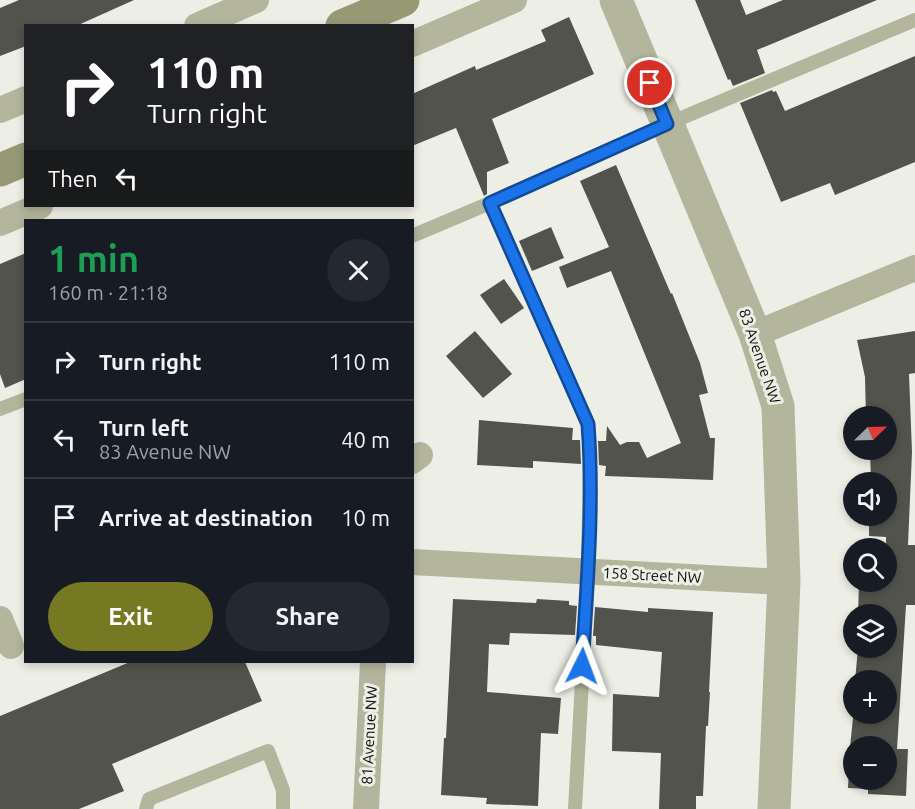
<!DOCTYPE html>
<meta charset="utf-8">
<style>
:root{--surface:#171b24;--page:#242831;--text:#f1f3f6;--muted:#9ea1a6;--line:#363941;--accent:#767921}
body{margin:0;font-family:Ubuntu,sans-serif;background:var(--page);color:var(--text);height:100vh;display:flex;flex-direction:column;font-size:22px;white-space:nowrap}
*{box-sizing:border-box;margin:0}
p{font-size:20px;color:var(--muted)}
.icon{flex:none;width:33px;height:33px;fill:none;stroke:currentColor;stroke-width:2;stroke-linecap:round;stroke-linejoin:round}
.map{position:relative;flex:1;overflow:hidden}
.sheet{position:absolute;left:24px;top:219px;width:390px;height:444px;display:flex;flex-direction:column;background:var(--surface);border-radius:0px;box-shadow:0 3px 9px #0003}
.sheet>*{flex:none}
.top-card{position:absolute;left:24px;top:24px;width:390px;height:183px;border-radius:0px;box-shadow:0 3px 9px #0003;background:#202124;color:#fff;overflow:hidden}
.needle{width:39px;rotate:67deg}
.fabs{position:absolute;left:843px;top:406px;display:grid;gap:12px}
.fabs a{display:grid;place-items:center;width:54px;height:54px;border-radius:50%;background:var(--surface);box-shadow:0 3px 9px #0003;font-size:30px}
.pin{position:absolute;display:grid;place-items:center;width:51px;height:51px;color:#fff;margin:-26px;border:3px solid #fff;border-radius:50%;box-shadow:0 2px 6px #0007}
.me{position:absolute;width:66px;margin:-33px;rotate:3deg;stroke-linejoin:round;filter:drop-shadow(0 0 4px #0008)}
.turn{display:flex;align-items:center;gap:21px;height:126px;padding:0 24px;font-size:27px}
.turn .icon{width:78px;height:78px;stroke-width:2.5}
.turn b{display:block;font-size:42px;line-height:51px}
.then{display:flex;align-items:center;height:57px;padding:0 24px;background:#0003;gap:12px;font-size:22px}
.round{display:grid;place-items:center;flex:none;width:63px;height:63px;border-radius:32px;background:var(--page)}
.summary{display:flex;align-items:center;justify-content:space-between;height:102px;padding:0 24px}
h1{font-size:36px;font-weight:700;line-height:45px;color:#1e9e55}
.cta{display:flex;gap:12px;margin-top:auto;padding:12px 24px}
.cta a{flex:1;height:69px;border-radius:36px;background:var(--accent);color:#fff;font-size:24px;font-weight:700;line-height:69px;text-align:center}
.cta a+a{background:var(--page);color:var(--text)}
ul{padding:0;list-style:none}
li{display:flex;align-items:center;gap:18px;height:78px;padding:0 24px;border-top:2px solid var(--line)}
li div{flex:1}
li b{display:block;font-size:22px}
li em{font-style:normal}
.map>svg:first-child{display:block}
.building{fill:#53534d;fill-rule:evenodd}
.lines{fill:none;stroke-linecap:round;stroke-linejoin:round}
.service{stroke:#b3b59c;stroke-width:14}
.minor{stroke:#b3b59c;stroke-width:26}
.tertiary{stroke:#b3b59c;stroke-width:33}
.secondary{stroke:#969974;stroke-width:33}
.route-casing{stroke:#114b97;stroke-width:15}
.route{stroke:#1a73e8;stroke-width:10}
.labels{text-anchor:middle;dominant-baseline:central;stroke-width:6;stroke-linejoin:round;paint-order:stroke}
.street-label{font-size:15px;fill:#0c0c0a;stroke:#edeee6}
</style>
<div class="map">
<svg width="915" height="809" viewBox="0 0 915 809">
<rect width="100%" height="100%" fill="#edeee6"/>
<g class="building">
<path d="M 19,0 L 134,0 L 76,26 L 26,26 L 26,46 L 0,56 L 0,8 Z"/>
<path d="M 695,0 L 740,0 L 746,15 L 783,0 L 877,0 L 757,50 L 765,73 L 733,86 L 730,79 L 728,80 Z"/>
<path d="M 569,17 L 594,74 L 492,119 L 509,163 L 487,172 L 487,194 L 484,196 L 456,128 L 412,146 L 412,94 L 475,66 L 476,70 L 546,41 L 541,30 Z"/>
<path d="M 915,56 L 915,162 L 835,195 L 830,183 L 781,202 L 740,103 L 772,90 L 773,92 L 776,91 L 785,111 Z"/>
<path d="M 616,165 L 671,294 L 672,293 L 700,363 L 708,393 L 699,395 L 710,438 L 715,438 L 713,480 L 605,476 L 606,466 L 599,465 L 598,441 L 606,441 L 607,426 L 620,445 L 627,442 L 639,442 L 647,458 L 681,443 L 611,271 L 567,288 L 559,267 L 609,247 L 580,181 Z"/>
<path d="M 551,227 L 564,258 L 532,271 L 519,241 Z"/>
<path d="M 26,253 L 26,379 L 5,388 L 0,374 L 0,264 Z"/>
<path d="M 504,279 L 524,308 L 501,324 L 480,295 Z"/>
<path d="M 475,331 L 512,374 L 483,398 L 446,356 Z"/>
<path d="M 915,331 L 915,373 L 909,374 L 912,452 L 908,545 L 915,545 L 915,605 L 906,605 L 897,749 L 908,749 L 906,796 L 868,794 L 868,789 L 848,788 L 850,747 L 854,708 L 854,714 L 886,714 L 886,681 L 855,681 L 858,648 L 886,648 L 886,615 L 858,615 L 859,582 L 886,582 L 886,537 L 869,536 L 869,516 L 886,516 L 886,483 L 871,483 L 870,450 L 886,450 L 886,417 L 866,417 L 865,377 L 857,340 ZM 854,747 L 886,747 L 886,780 L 854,780 Z"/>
<path d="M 479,420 L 573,428 L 572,440 L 580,440 L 581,464 L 533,461 L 533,468 L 477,465 Z"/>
<path d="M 453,599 L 536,603 L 537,599 L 569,601 L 569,605 L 577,606 L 575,635 L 510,633 L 509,645 L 489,644 L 487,692 L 561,698 L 558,734 L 541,733 L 538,806 L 486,804 L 487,798 L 441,795 L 444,738 L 446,738 Z"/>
<path d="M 595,607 L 648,612 L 648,608 L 713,612 L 709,692 L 710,692 L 708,726 L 706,726 L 703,796 L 696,796 L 696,809 L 659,809 L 661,753 L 612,751 L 613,694 L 659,697 L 662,652 L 596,645 L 596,636 L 593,636 Z"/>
<path d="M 130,662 L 245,662 L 262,701 L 112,764 L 124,791 L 79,809 L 0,809 L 0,716 Z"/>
</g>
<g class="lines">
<g class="service">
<path d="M 490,203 L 667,124 L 915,20"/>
<path d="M 412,236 L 490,203 L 588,424 L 590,457 L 588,571 L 575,809"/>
<path d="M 0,409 L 26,399"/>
<path d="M 146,809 L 149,799 L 268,751 L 283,790 L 283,809"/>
</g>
<g class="minor">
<path d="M 197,26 L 256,0"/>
<path d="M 412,44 L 514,0"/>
<path d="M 0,110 L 26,99"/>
<path d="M 0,223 L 40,206"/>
<path d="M 755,334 L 915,268"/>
<path d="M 412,461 L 420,455"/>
<path d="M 412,562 L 784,582"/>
<path d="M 0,619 L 11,646"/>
<path d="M 366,809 L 373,662"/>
</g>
<path class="tertiary" d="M 616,0 L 755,334 L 778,406 L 784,582 L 774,809"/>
<g class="secondary">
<path d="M 342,26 L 403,0"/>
<path d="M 0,170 L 26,159"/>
</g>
</g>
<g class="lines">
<defs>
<path id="route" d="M 582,666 C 587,586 594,504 588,424 L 490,203 L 667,124 L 650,83"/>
</defs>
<use href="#route" class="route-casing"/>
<use href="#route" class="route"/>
</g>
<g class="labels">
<g class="street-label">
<text transform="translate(760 356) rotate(71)">83 Avenue NW</text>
<text transform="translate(652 575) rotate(3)">158 Street NW</text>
<text transform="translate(369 735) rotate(-87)">81 Avenue NW</text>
</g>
</g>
</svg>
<div class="fabs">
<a><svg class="needle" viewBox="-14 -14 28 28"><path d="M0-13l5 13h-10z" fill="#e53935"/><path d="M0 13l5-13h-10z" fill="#9ea1a6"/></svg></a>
<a><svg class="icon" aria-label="sound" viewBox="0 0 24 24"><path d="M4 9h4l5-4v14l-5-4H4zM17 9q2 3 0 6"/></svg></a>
<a><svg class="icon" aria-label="search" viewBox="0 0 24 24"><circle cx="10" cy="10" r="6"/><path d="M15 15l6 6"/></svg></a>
<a><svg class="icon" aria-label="layers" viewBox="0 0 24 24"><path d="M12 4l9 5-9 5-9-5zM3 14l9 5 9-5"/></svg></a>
<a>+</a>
<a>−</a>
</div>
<div class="pin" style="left:650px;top:83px;background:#d93025"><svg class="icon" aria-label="arrive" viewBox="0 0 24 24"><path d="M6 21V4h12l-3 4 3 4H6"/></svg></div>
<svg class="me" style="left:582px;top:666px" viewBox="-20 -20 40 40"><path d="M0-17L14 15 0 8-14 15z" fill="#1a73e8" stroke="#fff" stroke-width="4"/></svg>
<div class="top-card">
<div class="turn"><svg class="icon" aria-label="right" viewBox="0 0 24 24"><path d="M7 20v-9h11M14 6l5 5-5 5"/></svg><div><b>110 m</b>Turn right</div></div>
<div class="then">Then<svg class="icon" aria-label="left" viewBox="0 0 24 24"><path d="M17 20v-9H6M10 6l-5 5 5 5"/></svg></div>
</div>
<section class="sheet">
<div class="summary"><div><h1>1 min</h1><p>160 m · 21:18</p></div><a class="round"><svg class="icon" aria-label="close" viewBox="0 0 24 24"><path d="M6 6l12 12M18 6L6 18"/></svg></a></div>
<ul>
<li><svg class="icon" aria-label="right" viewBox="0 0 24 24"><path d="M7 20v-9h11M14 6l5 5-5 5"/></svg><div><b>Turn right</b></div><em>110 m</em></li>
<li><svg class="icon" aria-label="left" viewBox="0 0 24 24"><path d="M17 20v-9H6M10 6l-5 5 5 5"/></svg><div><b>Turn left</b><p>83 Avenue NW</p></div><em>40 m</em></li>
<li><svg class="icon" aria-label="arrive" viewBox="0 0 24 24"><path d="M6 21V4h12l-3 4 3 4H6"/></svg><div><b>Arrive at destination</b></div><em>10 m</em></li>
</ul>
<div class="cta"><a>Exit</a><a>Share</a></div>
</section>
</div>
